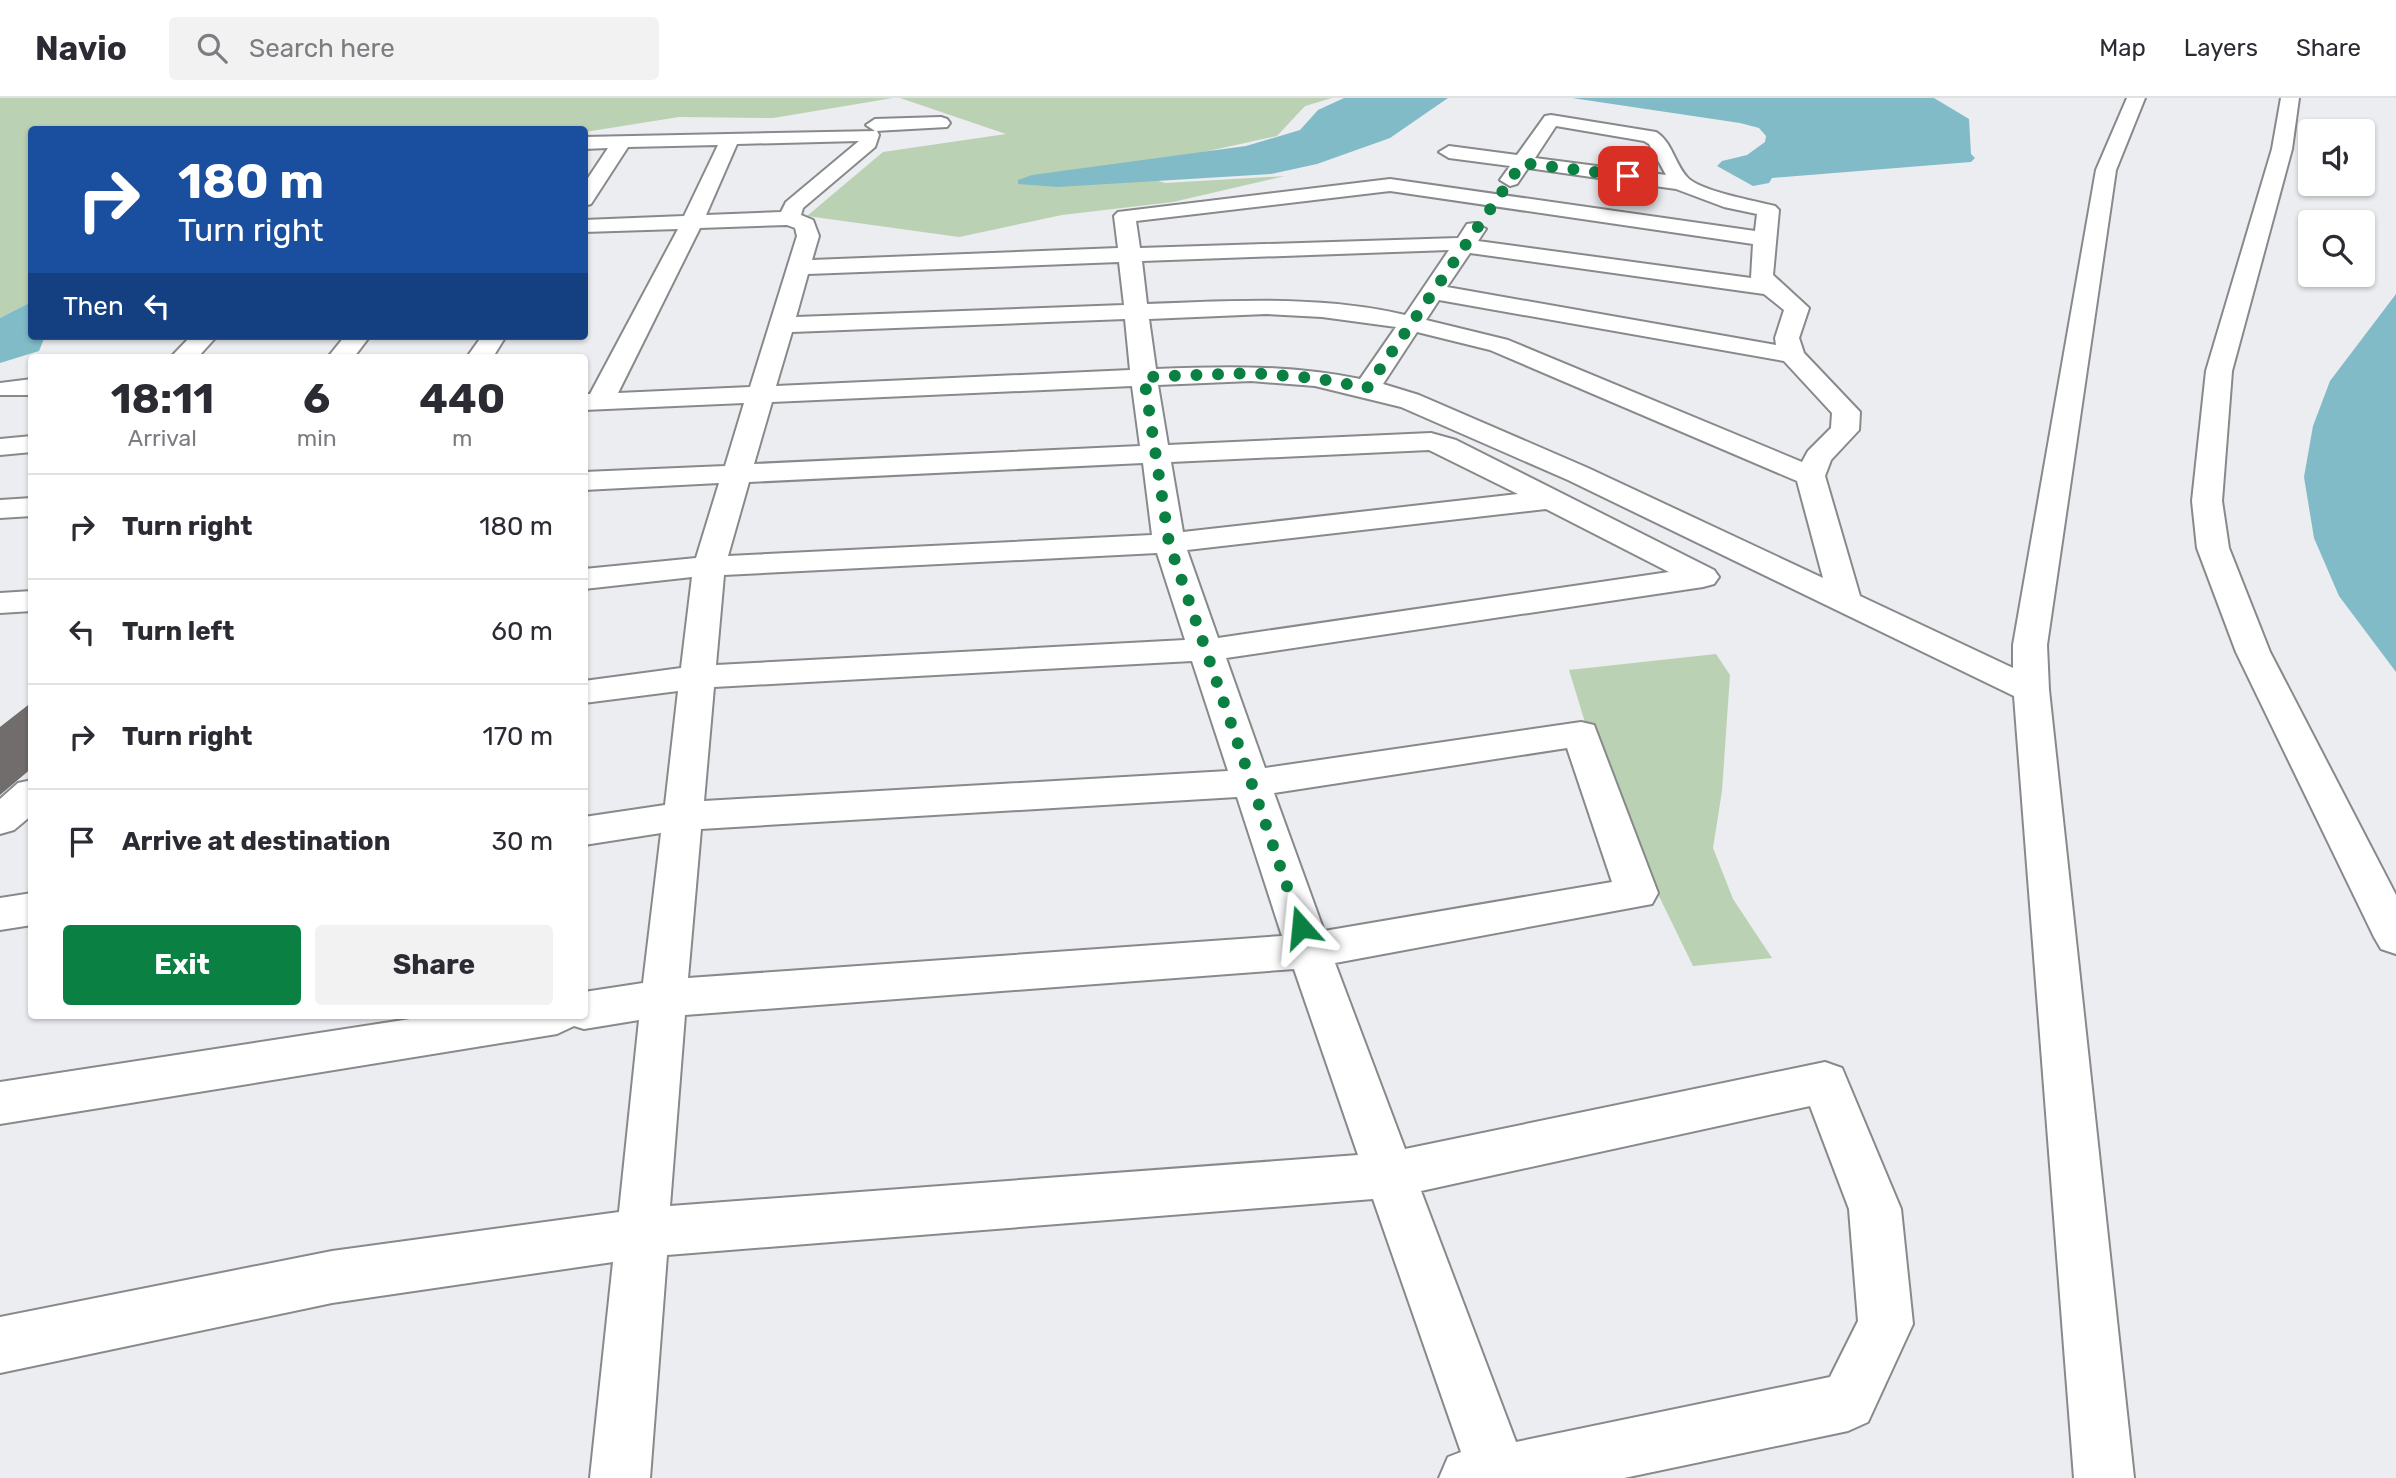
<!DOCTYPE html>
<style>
:root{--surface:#fff;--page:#f2f2f3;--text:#2b2b33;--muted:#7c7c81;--line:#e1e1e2;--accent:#0b8043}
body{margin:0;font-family:Rubik,sans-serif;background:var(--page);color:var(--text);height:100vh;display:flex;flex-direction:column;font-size:26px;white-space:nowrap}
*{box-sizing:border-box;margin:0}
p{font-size:23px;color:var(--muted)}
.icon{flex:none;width:38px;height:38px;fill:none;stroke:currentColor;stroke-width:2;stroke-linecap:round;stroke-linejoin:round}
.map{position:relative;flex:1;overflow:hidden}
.panel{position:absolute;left:28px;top:256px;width:560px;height:665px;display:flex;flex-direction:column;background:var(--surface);border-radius:7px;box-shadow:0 2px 5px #0004}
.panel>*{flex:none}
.banner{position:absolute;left:28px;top:28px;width:560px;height:214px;border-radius:7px;box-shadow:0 2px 5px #0004;background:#1a4fa0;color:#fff;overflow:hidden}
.tools{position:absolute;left:2298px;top:21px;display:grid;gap:14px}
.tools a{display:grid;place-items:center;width:77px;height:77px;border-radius:7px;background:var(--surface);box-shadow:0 2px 5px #0004;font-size:35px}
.pin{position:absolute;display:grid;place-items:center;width:60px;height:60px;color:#fff;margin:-30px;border-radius:14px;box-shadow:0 4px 10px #0006}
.me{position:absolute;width:77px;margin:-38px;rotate:342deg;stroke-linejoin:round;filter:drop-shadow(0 0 5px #0008)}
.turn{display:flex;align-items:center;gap:24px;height:147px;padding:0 35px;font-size:32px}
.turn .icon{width:91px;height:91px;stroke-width:2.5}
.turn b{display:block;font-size:49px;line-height:60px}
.then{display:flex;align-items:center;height:66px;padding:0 35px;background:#0003;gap:14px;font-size:26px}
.eta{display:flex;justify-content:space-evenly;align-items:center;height:119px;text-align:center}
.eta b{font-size:42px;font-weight:700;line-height:49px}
.button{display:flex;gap:14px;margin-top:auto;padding:14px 35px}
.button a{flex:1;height:80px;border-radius:7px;background:var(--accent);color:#fff;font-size:28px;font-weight:700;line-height:80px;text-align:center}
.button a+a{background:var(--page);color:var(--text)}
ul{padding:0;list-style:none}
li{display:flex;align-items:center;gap:21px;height:105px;padding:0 35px;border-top:2px solid var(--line)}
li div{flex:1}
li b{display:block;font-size:26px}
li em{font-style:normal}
header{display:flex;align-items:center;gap:42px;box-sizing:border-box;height:98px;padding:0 35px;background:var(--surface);border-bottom:2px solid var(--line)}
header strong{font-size:33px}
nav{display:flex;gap:38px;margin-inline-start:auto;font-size:24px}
.search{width:490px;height:63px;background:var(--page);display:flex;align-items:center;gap:18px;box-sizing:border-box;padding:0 24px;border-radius:7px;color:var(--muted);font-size:26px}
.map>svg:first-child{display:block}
.green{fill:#bbd1b3}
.water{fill:#80bbc7}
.building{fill:#706d6c}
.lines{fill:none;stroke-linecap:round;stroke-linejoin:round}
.minor-casing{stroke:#87898b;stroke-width:4}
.minor{fill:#fff;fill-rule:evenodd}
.route{stroke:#0b8043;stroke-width:12;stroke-dasharray:0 21.6}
</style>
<header>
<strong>Navio</strong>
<div class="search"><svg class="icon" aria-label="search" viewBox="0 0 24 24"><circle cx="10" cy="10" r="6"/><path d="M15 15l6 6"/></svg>Search here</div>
<nav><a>Map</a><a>Layers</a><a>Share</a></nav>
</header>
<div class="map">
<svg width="2396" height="1380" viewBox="0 0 2396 1380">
<rect width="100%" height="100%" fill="#ebedf0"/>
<g class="green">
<path d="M 0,0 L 893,0 L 773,20 L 679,19 L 585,34 L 584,32 L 32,32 L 31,204 L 0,220 Z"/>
<path d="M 900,0 L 1332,0 L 1305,8 L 1277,38 L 1122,72 L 1165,85 L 1285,78 L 1173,104 L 1062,117 L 959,139 L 807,118 L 883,54 L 1006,36 Z"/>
<path d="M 1716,556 L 1730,577 L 1722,693 L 1713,750 L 1733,801 L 1772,860 L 1693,868 L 1603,683 L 1569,572 Z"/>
</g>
<g class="water">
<path d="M 1344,0 L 1448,0 L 1390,40 L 1317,66 L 1271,76 L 1058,89 L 1018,86 L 1018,82 L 1032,77 L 1246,48 L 1300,32 L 1318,12 Z"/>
<path d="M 1572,0 L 1934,0 L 1969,21 L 1971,56 L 1975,60 L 1971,64 L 1772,80 L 1769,85 L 1753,88 L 1717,68 L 1722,63 L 1747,57 L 1765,44 L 1766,38 L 1759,30 L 1740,25 Z"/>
<path d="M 2396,196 L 2396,574 L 2339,498 L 2314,440 L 2304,379 L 2313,328 L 2330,283 Z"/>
<path d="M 31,204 L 32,238 L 45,238 L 39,253 L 0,265 L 0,220 Z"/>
</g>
<path class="building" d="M 32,604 L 32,670 L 0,697 L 0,629 Z"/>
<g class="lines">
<defs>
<g id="minor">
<path d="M 2127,0 L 2145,0 L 2116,72 L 2047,547 L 2049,592 L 2134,1380 L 2074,1380 L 2014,598 L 1568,382 L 1401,309 L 1315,288 L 1251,283 L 1158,287 L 1168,347 L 1431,335 L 1456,342 L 1714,472 L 1719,479 L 1714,486 L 1703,489 L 1226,560 L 1265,670 L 1581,624 L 1594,627 L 1658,795 L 1652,806 L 1335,865 L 1405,1051 L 1825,964 L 1842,970 L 1901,1111 L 1913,1226 L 1868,1324 L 1848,1333 L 1624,1380 L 1439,1380 L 1448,1359 L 1461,1354 L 1373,1101 L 667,1157 L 650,1380 L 590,1380 L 613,1164 L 332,1205 L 0,1275 L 0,1219 L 332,1153 L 619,1114 L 639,922 L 584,931 L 574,928 L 557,936 L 0,1026 L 0,984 L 436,917 L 584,917 L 584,894 L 643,885 L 661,735 L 584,747 L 584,719 L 665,707 L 678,593 L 584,605 L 584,583 L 681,570 L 692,479 L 584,491 L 584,471 L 696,460 L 719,385 L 584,392 L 584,374 L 725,368 L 744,305 L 584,312 L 584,296 L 590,296 L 678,131 L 584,134 L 584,122 L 684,118 L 718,47 L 628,49 L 591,106 L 584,108 L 584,86 L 608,50 L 584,51 L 584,39 L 877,33 L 879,37 L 875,49 L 803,110 L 801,117 L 813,122 L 819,138 L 812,162 L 1118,150 L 1114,118 L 1118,114 L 1390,81 L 1755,133 L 1757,116 L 1724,109 L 1676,91 L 1528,70 L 1517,86 L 1510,88 L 1500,82 L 1510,68 L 1449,60 L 1439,54 L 1449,48 L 1517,57 L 1545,18 L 1551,17 L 1656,34 C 1672,44 1674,64 1687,79 C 1699,93 1756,103 1775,108 L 1779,112 L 1773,177 L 1809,210 L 1799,240 L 1804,255 L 1860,314 L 1859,332 L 1831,362 L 1825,378 L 1860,498 L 2013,570 L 2013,547 L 2096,72 ZM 1556,28 L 1644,43 L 1649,46 L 1666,77 L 1535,60 ZM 859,43 L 786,104 L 781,114 L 706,117 L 737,46 ZM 1390,93 L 1753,146 L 1751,180 L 1478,143 L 1486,131 L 1475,125 L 1467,126 L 1458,140 L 1140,150 L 1136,123 ZM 787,127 L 795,130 L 797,138 L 750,289 L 618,295 L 700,130 ZM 1449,152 L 1405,217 C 1321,197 1233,203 1147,206 L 1142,163 ZM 1470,155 L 1764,196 L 1784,212 L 1775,240 L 1776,247 L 1447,189 ZM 1119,164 L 1124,207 L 796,219 L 808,176 ZM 1439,202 L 1784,263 L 1832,315 L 1831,330 L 1808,353 L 1802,364 L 1508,242 L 1426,222 ZM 1266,216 L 1322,219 L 1396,229 L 1360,281 C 1290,267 1227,268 1156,271 L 1149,221 ZM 1125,221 L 1130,272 L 776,288 L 792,234 ZM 1417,234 L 1490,252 L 1797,383 L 1823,480 L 1588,370 L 1419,297 L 1383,286 ZM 1132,288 L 1140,348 L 754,366 L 772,304 ZM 1429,352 L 1518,396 L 1183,434 L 1171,364 ZM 1143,365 L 1152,437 L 728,458 L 749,384 ZM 1546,411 L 1669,474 L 1218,540 L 1187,452 ZM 1157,455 L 1185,542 L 716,567 L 724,477 ZM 1192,563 L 1228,673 L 704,703 L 714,589 ZM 1567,650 L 1612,784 L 1324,833 L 1274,695 ZM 1237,699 L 1282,838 L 688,880 L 701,731 ZM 1294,871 L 1358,1057 L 670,1108 L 685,917 ZM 1810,1008 L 1849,1111 L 1858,1223 L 1830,1279 L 1516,1344 L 1421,1093 Z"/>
<path d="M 2281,0 L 2299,0 L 2292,51 L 2232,273 L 2222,403 L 2229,450 L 2270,554 L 2396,797 L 2396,856 L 2381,851 L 2374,839 L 2236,554 L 2197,450 L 2192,403 L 2206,273 L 2272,51 Z"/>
<path d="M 941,19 L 947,21 L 950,25 L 947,29 L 875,33 L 866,27 L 875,21 Z"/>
<path d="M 191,238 L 217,238 L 198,259 L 171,259 Z"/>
<path d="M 345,238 L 370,238 L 354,259 L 328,259 Z"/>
<path d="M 482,238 L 506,238 L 493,259 L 467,259 Z"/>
<path d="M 32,281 L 32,297 L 0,297 L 0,285 Z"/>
<path d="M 32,338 L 32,354 L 0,357 L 0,341 Z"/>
<path d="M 32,400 L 32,418 L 0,420 L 0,402 Z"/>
<path d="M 32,493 L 32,513 L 0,515 L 0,495 Z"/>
<path d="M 32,682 L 32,717 L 14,732 L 0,736 L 0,701 L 18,685 Z"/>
<path d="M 32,795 L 32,827 L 0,832 L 0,800 Z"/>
</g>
</defs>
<use href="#minor" class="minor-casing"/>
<use href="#minor" class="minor"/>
</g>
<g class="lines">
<path class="route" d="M 1301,829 L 1169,445 L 1144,279 L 1251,275 L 1315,280 L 1367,290 L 1522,65 L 1628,78"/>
</g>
</svg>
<div class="tools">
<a><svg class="icon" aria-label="sound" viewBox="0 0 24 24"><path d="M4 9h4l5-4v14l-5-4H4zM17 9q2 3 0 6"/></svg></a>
<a><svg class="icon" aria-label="search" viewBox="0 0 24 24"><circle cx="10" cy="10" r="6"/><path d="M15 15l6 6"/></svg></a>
</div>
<div class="pin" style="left:1628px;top:78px;background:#d93025"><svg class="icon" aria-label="arrive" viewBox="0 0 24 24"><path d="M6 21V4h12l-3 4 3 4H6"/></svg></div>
<svg class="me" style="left:1301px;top:829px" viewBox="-20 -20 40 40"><path d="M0-17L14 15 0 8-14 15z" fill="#0b8043" stroke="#fff" stroke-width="4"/></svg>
<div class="banner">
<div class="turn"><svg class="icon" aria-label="right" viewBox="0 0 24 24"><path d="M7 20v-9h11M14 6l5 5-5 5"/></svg><div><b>180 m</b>Turn right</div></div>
<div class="then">Then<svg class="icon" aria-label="left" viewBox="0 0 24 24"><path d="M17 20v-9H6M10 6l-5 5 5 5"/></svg></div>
</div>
<section class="panel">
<div class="eta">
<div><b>18:11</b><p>Arrival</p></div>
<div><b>6</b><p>min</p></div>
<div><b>440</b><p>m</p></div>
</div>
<ul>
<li><svg class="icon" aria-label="right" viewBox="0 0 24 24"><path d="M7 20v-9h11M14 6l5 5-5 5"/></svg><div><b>Turn right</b></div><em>180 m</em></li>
<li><svg class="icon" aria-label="left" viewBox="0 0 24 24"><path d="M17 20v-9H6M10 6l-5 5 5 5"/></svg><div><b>Turn left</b></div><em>60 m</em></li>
<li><svg class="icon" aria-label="right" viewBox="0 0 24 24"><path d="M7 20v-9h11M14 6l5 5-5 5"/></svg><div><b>Turn right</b></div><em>170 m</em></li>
<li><svg class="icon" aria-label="arrive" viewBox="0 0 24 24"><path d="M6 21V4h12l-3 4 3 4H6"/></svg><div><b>Arrive at destination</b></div><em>30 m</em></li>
</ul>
<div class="button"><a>Exit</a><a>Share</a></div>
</section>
</div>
